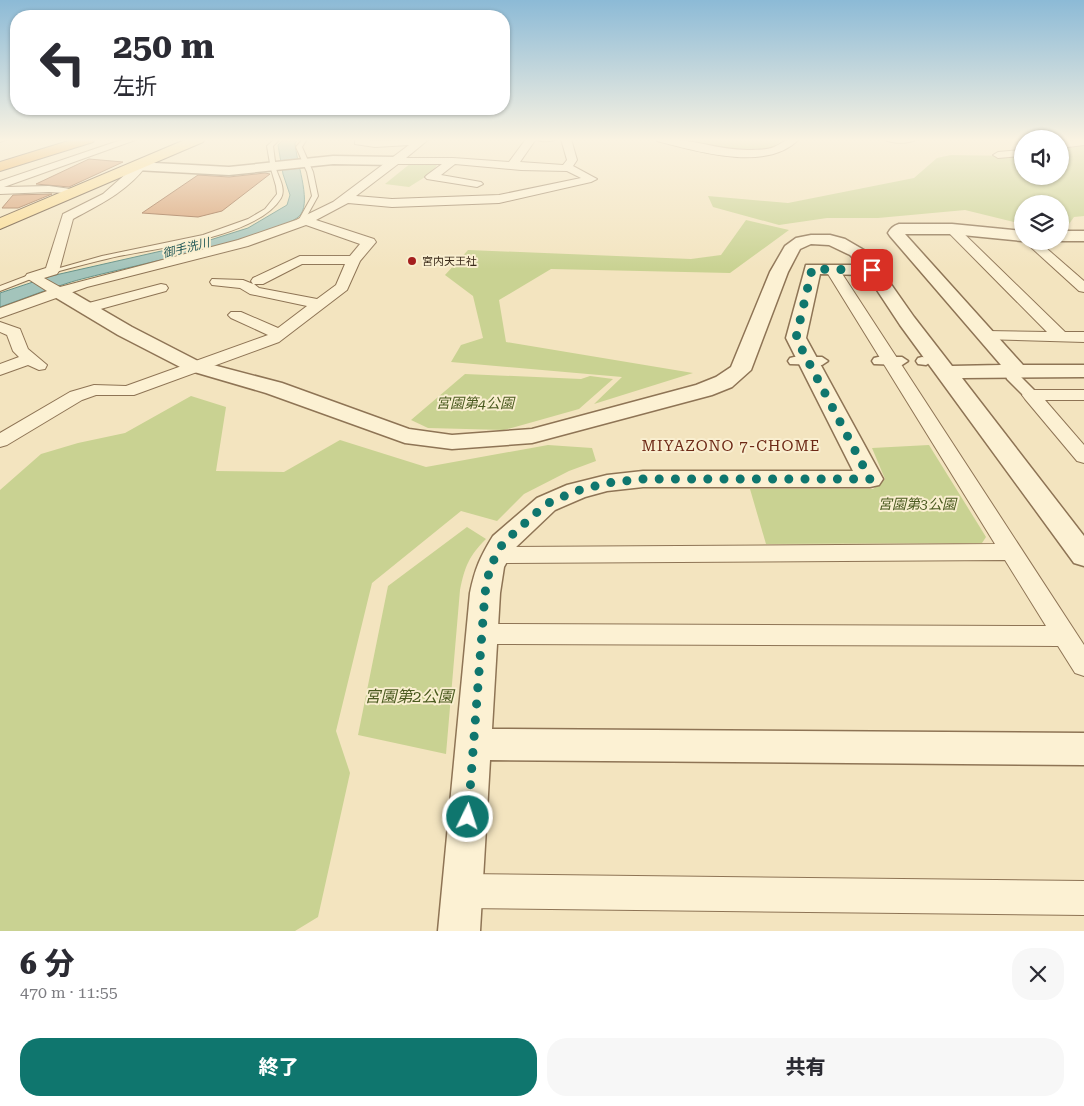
<!DOCTYPE html>
<html lang="ja">
<meta charset="utf-8">
<style>
:root{--surface:#fff;--page:#f7f7f7;--text:#2b2b33;--muted:#7c7c81;--accent:#0f766e}
body{margin:0;font-family:"Roboto Serif","Noto Sans JP",serif;background:var(--page);color:var(--text);height:100vh;display:flex;flex-direction:column;font-size:19px;white-space:nowrap}
*{box-sizing:border-box;margin:0}
p{font-size:16px;color:var(--muted)}
.icon{flex:none;width:28px;height:28px;fill:none;stroke:currentColor;stroke-width:2;stroke-linecap:round;stroke-linejoin:round}
.map{position:relative;height:931px;overflow:hidden}
.panel{display:flex;flex-direction:column;background:var(--surface);flex:1}
.panel>*{flex:none}
.banner{position:absolute;left:10px;top:10px;width:500px;height:105px;border-radius:20px;box-shadow:0 1px 4px #0004;background:#fff;color:var(--text);overflow:hidden}
.buttons{position:absolute;left:1014px;top:130px;display:grid;gap:10px}
.buttons a{display:grid;place-items:center;width:55px;height:55px;border-radius:50%;background:var(--surface);box-shadow:0 1px 4px #0004;font-size:25px}
.pin{position:absolute;display:grid;place-items:center;width:42px;height:42px;color:#fff;margin:-21px;border-radius:10px;box-shadow:0 2px 8px #0006}
.me{position:absolute;width:55px;margin:-28px;rotate:4deg;stroke-linejoin:round;filter:drop-shadow(0 0 4px #0008)}
.turn{display:flex;align-items:center;gap:18px;height:105px;padding:0 20px;font-size:22px}
.turn .icon{width:65px;height:65px;stroke-width:2.5}
.turn b{display:block;font-size:35px;line-height:42px}
.round{display:grid;place-items:center;flex:none;width:52px;height:52px;border-radius:20px;background:var(--page)}
.overview{display:flex;align-items:center;justify-content:space-between;height:85px;padding:0 20px}
h1{font-size:30px;font-weight:800;line-height:38px}
.action{display:flex;gap:10px;margin-top:auto;padding:10px 20px}
.action a{flex:1;height:58px;border-radius:20px;background:var(--accent);color:#fff;font-size:20px;font-weight:800;line-height:58px;text-align:center}
.action a+a{background:var(--page);color:var(--text)}
.map>svg:first-child{display:block}
.green{fill:#c9d292}
.water{fill:#a3c4bb;stroke:#689389}
.building{fill:#d59c70;stroke:#905c38}
.lines{fill:none;stroke-linecap:round;stroke-linejoin:round}
.service-casing{stroke:#8e7455;stroke-width:2}
.pedestrian-casing{stroke:#8e7455;stroke-width:3}
.minor-casing{stroke:#8e7455;stroke-width:2}
.tertiary-casing{stroke:#8e7455;stroke-width:3}
.primary-casing{stroke:#5b422a;stroke-width:2}
.motorway-casing{stroke:#5b422a;stroke-width:2}
.service{fill:#fcf1d3;fill-rule:evenodd}
.pedestrian{fill:#fcf1d3;fill-rule:evenodd}
.minor{fill:#fcf1d3;fill-rule:evenodd}
.tertiary{fill:#fcf1d3;fill-rule:evenodd}
.primary{fill:#fbdc92;fill-rule:evenodd}
.motorway{fill:#eca645;fill-rule:evenodd}
.route{stroke:#0f766e;stroke-width:9;stroke-dasharray:0 16.2}
.poi-dot{fill:#a41f1e;stroke:#f9eecf;stroke-width:2}
.labels{text-anchor:middle;dominant-baseline:central;stroke-width:4;stroke-linejoin:round;paint-order:stroke}
.far-poi-label{font-size:11px;fill:#3b2b1b;stroke:#f9eecf;text-anchor:start}
.far-water-label{font-size:12px;font-style:italic;fill:#295d5b;stroke:#f9eecf}
.park-label{font-size:14px;font-style:italic;fill:#4a5a1f;stroke:#f9eecf}
.neighbourhood-label{font-size:15px;letter-spacing:1px;fill:#6d2916;stroke:#f9eecf}
.near-park-label{font-size:16px;font-style:italic;fill:#4a5a1f;stroke:#f9eecf}
</style>
<div class="map">
<svg width="1084" height="931" viewBox="0 0 1084 931">
<rect width="100%" height="100%" fill="#f3e4bf"/>
<g class="green">
<path d="M 690,139 L 783,139 C 779,141 774,147 770,148 C 754,154 704,147 690,139 Z"/>
<path d="M 1076,142 L 1084,142 L 1084,216 L 1074,217 L 1069,224 L 1060,224 L 1060,204 L 1022,204 L 1022,224 L 965,210 L 878,218 L 827,218 L 779,225 L 713,207 L 708,196 L 788,203 L 914,178 L 937,158 L 951,155 L 1022,156 L 1022,176 L 1060,176 L 1060,151 L 1068,148 Z"/>
<path d="M 411,163 L 438,163 L 433,172 L 409,187 L 385,184 Z"/>
<path d="M 746,220 L 789,230 L 730,273 L 551,269 L 499,300 L 506,342 L 693,373 L 594,404 L 622,377 L 451,362 L 461,345 L 483,338 L 473,296 L 445,275 L 468,250 L 691,259 L 721,255 Z"/>
<path d="M 465,374 L 581,379 L 590,376 L 613,379 L 579,409 L 504,430 L 428,428 L 411,420 Z"/>
<path d="M 191,396 L 226,407 L 216,471 L 284,472 L 340,440 L 426,467 L 548,445 L 592,448 L 596,461 L 569,471 L 524,494 L 497,521 L 461,511 L 372,583 L 336,731 L 350,773 L 318,917 L 295,931 L 0,931 L 0,490 L 41,454 L 78,443 L 125,433 Z"/>
<path d="M 929,445 L 986,537 L 982,543 L 766,544 L 750,489 L 873,489 L 885,479 L 872,448 Z"/>
<path d="M 467,527 L 486,539 C 469,556 465,566 460,590 L 446,754 L 358,735 L 388,586 Z"/>
</g>
<path class="water" d="M 284,139 L 299,139 L 295,143 C 296,161 311,199 301,214 C 287,236 104,271 68,283 C 45,290 23,299 0,307 L 0,293 L 51,276 L 210,240 L 248,228 L 287,205 L 290,195 L 283,174 L 278,145 Z"/>
<g class="building">
<path d="M 89,159 L 123,162 L 69,187 L 36,184 Z"/>
<path d="M 265,173 L 270,174 L 222,211 L 198,217 L 142,213 L 198,175 L 229,177 Z"/>
<path d="M 52,194 L 18,208 L 2,208 L 13,195 Z"/>
</g>
<g class="lines">
<defs>
<g id="service">
<path d="M 275,139 L 280,139 L 273,146 C 274,154 275,161 276,169 C 279,178 286,189 281,198 C 259,236 159,248 119,256 C 96,261 74,267 52,273 L 49,271 L 102,256 L 203,235 L 248,219 L 265,209 L 277,194 L 276,186 L 271,169 L 267,146 Z"/>
<path d="M 303,139 L 307,139 L 302,147 L 313,172 L 318,196 L 303,223 L 300,225 L 297,223 L 312,196 L 307,172 L 296,147 Z"/>
<path d="M 536,139 L 556,139 C 552,142 539,142 536,139 Z"/>
<path d="M 29,275 L 36,277 L 0,291 L 0,286 Z"/>
</g>
<g id="pedestrian">
<path d="M 794,357 L 822,357 L 828,361 L 822,365 L 790,364 L 788,361 L 790,358 Z"/>
<path d="M 878,357 L 902,357 L 908,361 L 902,365 L 874,364 L 872,361 L 874,358 Z"/>
<path d="M 922,357 L 930,358 L 932,361 L 926,365 L 918,364 L 916,361 L 918,358 Z"/>
<path d="M 1012,372 L 1017,373 L 1036,392 L 1038,395 L 1036,398 L 1026,398 L 1007,379 L 1006,376 L 1007,373 Z"/>
</g>
<g id="minor">
<path d="M 0,139 L 7,139 L 0,142 Z"/>
<path d="M 124,139 L 138,139 L 4,187 L 49,186 L 78,190 L 80,192 L 78,194 L 49,192 L 0,194 L 0,181 Z"/>
<path d="M 359,139 L 375,141 L 429,139 L 406,158 L 453,158 L 509,162 L 526,139 L 536,139 L 520,162 L 563,165 L 567,160 L 561,139 L 571,139 L 577,160 L 573,166 L 597,179 L 591,182 L 499,203 L 392,207 L 348,203 L 316,220 L 374,239 L 376,242 L 360,261 L 347,290 L 279,342 L 134,395 L 96,395 L 82,400 L 7,445 L 0,447 L 0,433 L 70,392 L 94,385 L 126,386 L 268,335 L 231,318 L 228,315 L 231,312 L 241,312 L 278,328 L 307,306 L 250,294 L 240,288 L 212,285 L 210,282 L 212,279 L 243,280 L 253,284 L 251,281 L 253,278 L 300,256 L 350,256 L 360,244 L 306,225 L 248,246 L 87,287 L 0,318 L 0,308 L 47,291 L 25,277 L 27,274 L 46,268 L 63,214 L 103,194 L 137,164 L 141,163 L 146,166 C 128,191 99,205 73,219 L 59,271 L 57,274 L 44,278 L 60,287 L 238,240 L 296,220 L 333,202 L 409,145 L 375,147 L 355,144 L 355,140 ZM 398,164 L 442,164 L 427,175 L 425,177 L 427,179 L 477,187 L 483,184 L 481,182 L 441,175 L 455,164 L 521,170 L 567,171 L 581,178 L 499,195 L 392,199 L 356,196 ZM 302,264 L 345,264 L 336,285 L 317,299 L 259,288 L 254,284 L 263,284 Z"/>
<path d="M 656,139 C 686,137 717,150 748,150 C 756,150 766,150 774,147 C 785,142 786,138 799,139 C 767,173 696,151 657,141 Z"/>
<path d="M 884,139 L 917,139 C 910,144 891,144 884,139 Z"/>
<path d="M 1084,139 L 1084,145 L 1060,148 L 1060,142 Z"/>
<path d="M 1022,150 L 1022,156 L 998,158 L 993,155 L 998,152 Z"/>
<path d="M 952,225 L 956,226 L 1065,332 L 1084,332 L 1084,342 L 980,339 L 978,336 L 980,333 L 986,331 L 1047,332 L 948,232 L 946,229 L 948,226 Z"/>
<path d="M 1024,241 L 1038,241 L 1084,281 L 1084,292 L 1079,291 Z"/>
<path d="M 832,265 L 839,269 L 1084,645 L 1084,676 L 1075,673 L 1058,646 L 482,644 L 473,641 L 469,634 L 473,627 L 482,624 L 1046,626 L 1005,560 L 497,563 L 489,561 L 486,555 L 489,549 L 497,547 L 995,544 L 825,269 Z"/>
<path d="M 161,284 L 166,285 L 168,288 L 166,291 L 86,313 L 81,311 L 78,308 L 81,305 Z"/>
<path d="M 0,322 L 20,329 L 28,349 L 47,365 L 45,369 L 39,370 L 28,365 L 0,375 L 0,364 L 19,357 L 13,351 L 7,335 L 0,332 Z"/>
<path d="M 1031,390 L 1084,390 L 1084,400 L 1045,400 L 1084,445 L 1084,463 L 1077,461 L 1025,399 L 1022,395 L 1025,391 Z"/>
<path d="M 462,874 L 1084,881 L 1084,915 L 462,908 L 450,903 L 445,891 L 450,879 Z"/>
</g>
<g id="tertiary">
<path d="M 333,156 L 395,157 L 402,161 L 395,165 L 333,164 L 229,175 L 136,170 L 129,166 L 136,162 L 229,167 Z"/>
<path d="M 899,224 L 952,224 L 1022,231 L 1022,241 L 952,234 L 905,234 L 1023,365 L 1084,365 L 1084,377 L 962,378 L 1084,536 L 1084,566 L 1074,563 L 900,325 L 867,275 L 820,274 L 806,338 L 883,479 L 879,485 L 870,487 L 643,487 L 607,491 L 585,497 L 555,510 L 514,549 L 504,567 L 500,593 L 492,729 L 1084,733 L 1084,765 L 490,760 L 480,931 L 438,931 L 470,593 C 475,569 480,557 493,536 L 537,498 L 567,485 L 607,475 L 643,471 L 853,471 L 786,338 L 806,265 L 860,265 L 850,255 L 829,245 L 811,244 L 800,249 L 788,272 L 751,370 L 732,387 L 712,395 L 532,443 L 452,449 L 405,443 L 266,393 L 184,369 L 118,335 L 53,296 L 50,292 L 53,288 L 59,287 L 65,288 L 132,327 L 198,361 L 282,383 L 409,429 L 452,435 L 532,429 L 696,385 L 716,377 L 731,367 L 770,272 L 785,246 L 796,238 L 811,235 L 830,235 L 845,239 L 869,253 L 914,317 L 952,366 L 1001,365 L 890,236 L 888,233 C 891,228 893,226 899,224 Z"/>
<rect x="1060" y="231" width="24" height="10"/>
</g>
<path id="primary" d="M 187,139 L 205,139 L 203,142 L 0,229 L 0,218 Z"/>
<path id="motorway" d="M 75,139 L 95,139 L 93,142 L 0,171 L 0,162 Z"/>
</defs>
<use href="#service" class="service-casing"/>
<use href="#pedestrian" class="pedestrian-casing"/>
<use href="#minor" class="minor-casing"/>
<use href="#tertiary" class="tertiary-casing"/>
<use href="#primary" class="primary-casing"/>
<use href="#motorway" class="motorway-casing"/>
<use href="#service" class="service"/>
<use href="#pedestrian" class="pedestrian"/>
<use href="#minor" class="minor"/>
<use href="#tertiary" class="tertiary"/>
<use href="#primary" class="primary"/>
<use href="#motorway" class="motorway"/>
</g>
<linearGradient id="sky" x2="0" y2="1"><stop stop-color="#8cbad6"/><stop offset="0.52" stop-color="#faf3e2"/><stop offset="1" stop-color="#faf3e2" stop-opacity="0"/></linearGradient>
<rect width="1084" height="269" fill="url(#sky)"/>
<g class="lines">
<path class="route" d="M 468,817 L 485,593 L 490,567 L 503,543 L 546,504 L 576,491 L 607,483 L 643,479 L 870,479 L 796,338 L 812,269 L 872,270"/>
</g>
<circle class="poi-dot" cx="412" cy="261" r="5"/>
<g class="labels">
<g class="far-poi-label">
<text x="422" y="261">宮内天王社</text>
</g>
<g class="far-water-label">
<text transform="translate(186 248) rotate(-14)">御手洗川</text>
</g>
<g class="park-label">
<text x="475" y="403">宮園第4公園</text>
<text x="917" y="504">宮園第3公園</text>
</g>
<g class="neighbourhood-label">
<text x="731" y="446">MIYAZONO 7-CHOME</text>
</g>
<g class="near-park-label">
<text x="409" y="696">宮園第2公園</text>
</g>
</g>
</svg>
<div class="buttons">
<a><svg class="icon" aria-label="sound" viewBox="0 0 24 24"><path d="M4 9h4l5-4v14l-5-4H4zM17 9q2 3 0 6"/></svg></a>
<a><svg class="icon" aria-label="layers" viewBox="0 0 24 24"><path d="M12 4l9 5-9 5-9-5zM3 14l9 5 9-5"/></svg></a>
</div>
<div class="pin" style="left:872px;top:270px;background:#d93025"><svg class="icon" aria-label="arrive" viewBox="0 0 24 24"><path d="M6 21V4h12l-3 4 3 4H6"/></svg></div>
<svg class="me" style="left:468px;top:817px" viewBox="-20 -20 40 40"><circle r="17" fill="#0f766e" stroke="#fff" stroke-width="3"/><path d="M0-11L8 9 0 5-8 9z" fill="#fff"/></svg>
<div class="banner">
<div class="turn"><svg class="icon" aria-label="left" viewBox="0 0 24 24"><path d="M17 20v-9H6M10 6l-5 5 5 5"/></svg><div><b>250 m</b>左折</div></div>
</div>
</div>
<section class="panel">
<div class="overview"><div><h1>6 分</h1><p>470 m · 11:55</p></div><a class="round"><svg class="icon" aria-label="close" viewBox="0 0 24 24"><path d="M6 6l12 12M18 6L6 18"/></svg></a></div>
<div class="action"><a>終了</a><a>共有</a></div>
</section>
